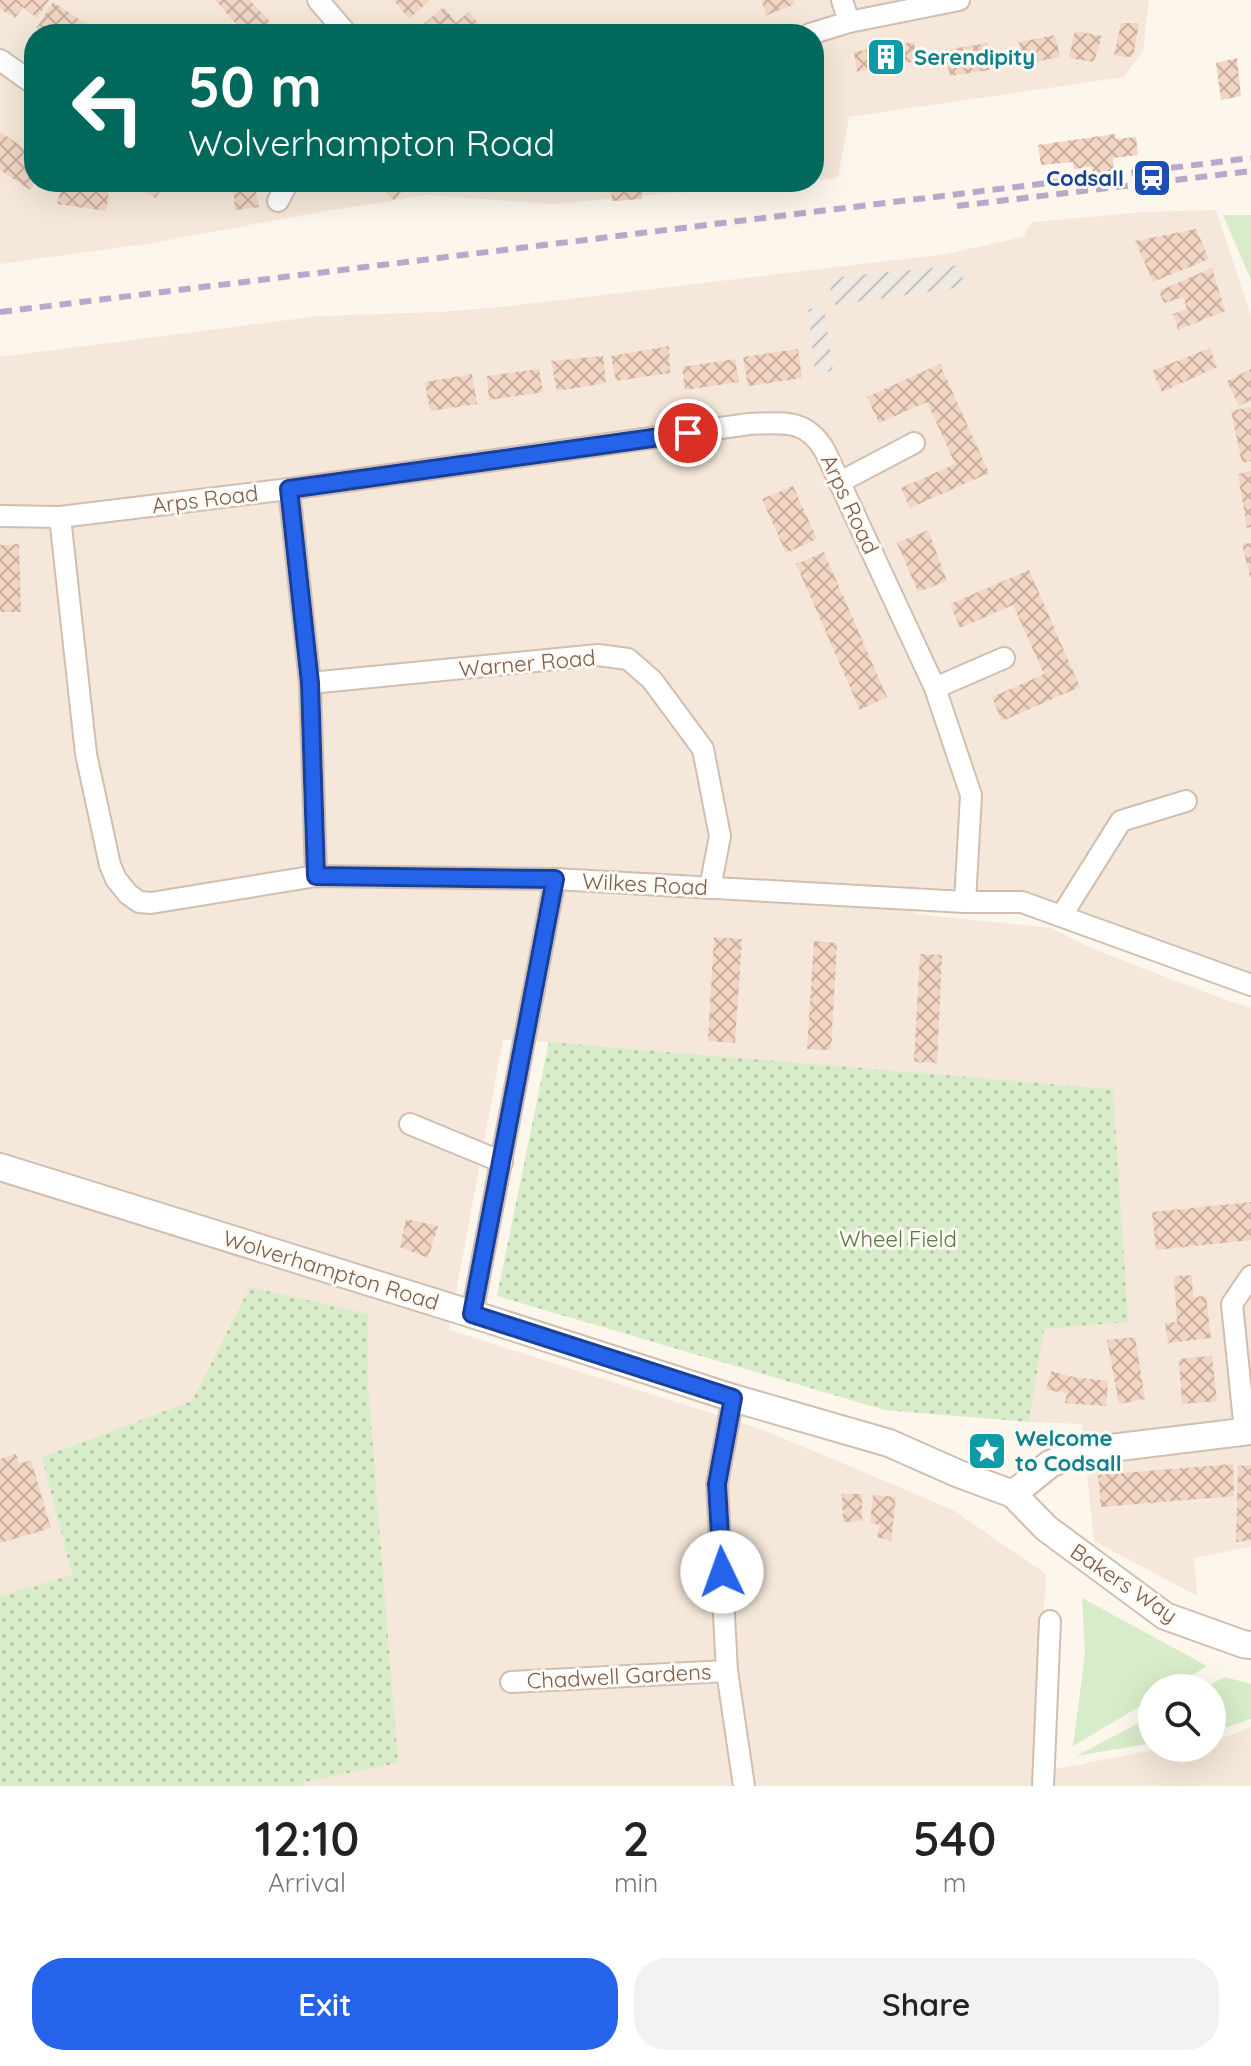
<!DOCTYPE html>
<style>
:root{--surface:#fff;--page:#f2f2f2;--text:#222;--muted:#767676;--accent:#2563eb}
body{margin:0;font-family:Quicksand,sans-serif;background:var(--page);color:var(--text);height:100vh;display:flex;flex-direction:column;font-size:30px;white-space:nowrap}
*{box-sizing:border-box;margin:0}
p{font-size:26px;color:var(--muted)}
.icon{flex:none;width:44px;height:44px;fill:none;stroke:currentColor;stroke-width:2;stroke-linecap:round;stroke-linejoin:round}
.map{position:relative;height:1786px;overflow:hidden}
.drawer{display:flex;flex-direction:column;background:var(--surface);flex:1}
.drawer>*{flex:none}
.hud{position:absolute;left:24px;top:24px;width:800px;height:168px;border-radius:32px;box-shadow:0 8px 32px #0002;background:#00695c;color:#fff;overflow:hidden}
.buttons{position:absolute;left:1138px;top:1674px;display:grid;gap:16px}
.buttons a{display:grid;place-items:center;width:88px;height:88px;border-radius:50%;background:var(--surface);box-shadow:0 8px 32px #0002;font-size:40px}
.pin{position:absolute;display:grid;place-items:center;width:68px;height:68px;color:#fff;margin:-34px;border:4px solid #fff;border-radius:50%;box-shadow:0 2px 8px #0007}
.me{position:absolute;width:88px;margin:-44px;rotate:357deg;stroke-linejoin:round;filter:drop-shadow(0 0 6px #0008)}
.turn{display:flex;align-items:center;gap:28px;height:168px;padding:0 32px;font-size:36px}
.turn .icon{width:104px;height:104px;stroke-width:2.5}
.turn b{display:block;font-size:56px;line-height:68px}
.eta{display:flex;justify-content:space-evenly;align-items:center;height:136px;text-align:center}
.eta b{font-size:48px;font-weight:600;line-height:56px}
.action{display:flex;gap:16px;margin-top:auto;padding:16px 32px}
.action a{flex:1;height:92px;border-radius:32px;background:var(--accent);color:#fff;font-size:32px;font-weight:600;line-height:92px;text-align:center}
.action a+a{background:var(--page);color:var(--text)}
.map>svg:first-child{display:block}
.residential{fill:#f5e8da}
.industrial{fill:url(#industrial-furrows)}
.green{fill:#d8ecc9}
.park{fill:url(#park-dots)}
.building{fill:url(#building-cross-hatch)}
.lines{fill:none;stroke-linecap:round;stroke-linejoin:round}
.minor-casing{stroke:#d1beb0;stroke-width:24}
.tertiary-casing{stroke:#d1beb0;stroke-width:30}
.minor{stroke:#fff;stroke-width:20}
.tertiary{stroke:#fff;stroke-width:26}
.rail{stroke:#b9a8c9;stroke-width:6;stroke-dasharray:12 8;stroke-linecap:butt}
.route-casing{stroke:#184099;stroke-width:20}
.route{stroke:#2563eb;stroke-width:14}
.labels{text-anchor:middle;dominant-baseline:central;stroke-width:6;stroke-linejoin:round;paint-order:stroke}
.culture-label{font-size:22px;font-weight:bold;fill:#0d838f;stroke:#fffaf3;text-anchor:start}
.transit-label{font-size:22px;font-weight:bold;fill:#164399;stroke:#fffaf3;text-anchor:end}
.street-label{font-size:22px;fill:#7a5c4d;stroke:#fffaf3}
.park-label{font-size:22px;fill:#537a41;stroke:#fffaf3}
</style>
<div class="map">
<svg width="1251" height="1786" viewBox="0 0 1251 1786">
<defs>
<pattern id="industrial-furrows" width="10" height="10" patternUnits="userSpaceOnUse" patternTransform="scale(2)"><rect width="10" height="10" fill="#efe9e4"/><path d="M-1 1l2-2M0 10L10 0M9 11l2-2" fill="none" stroke="#c7c0bb"/></pattern>
<pattern id="park-dots" width="8" height="8" patternUnits="userSpaceOnUse" patternTransform="scale(2)"><rect width="8" height="8" fill="#d8ecc9"/><path d="M2 2h.1M6 6h.1" fill="none" stroke="#b4c2a5" stroke-width="1.8" stroke-linecap="round"/></pattern>
<pattern id="building-cross-hatch" width="8" height="8" patternUnits="userSpaceOnUse" patternTransform="scale(2)"><rect width="8" height="8" fill="#f3d5c3"/><path d="M0 0l8 8M0 8l8-8" fill="none" stroke="#cab0a1"/></pattern>
</defs>
<rect width="100%" height="100%" fill="#fdf6ec"/>
<g class="residential">
<path d="M 0,0 L 1149,0 L 1143,51 L 1124,77 L 849,117 L 838,178 L 814,181 L 814,34 L 34,34 L 34,182 L 798,182 L 553,204 L 427,195 L 325,211 L 153,243 L 0,264 Z"/>
<path d="M 1216,210 L 1251,316 L 1251,973 L 1212,962 L 1086,912 L 1034,894 L 918,887 L 914,914 L 1052,928 L 1088,947 L 1223,999 L 1251,1008 L 1251,1547 L 1194,1558 L 1197,1596 L 1094,1541 L 1082,1424 L 1029,1422 L 1044,1329 L 1127,1322 L 1112,1089 L 549,1042 L 503,1040 L 449,1330 L 764,1430 L 953,1510 L 1046,1574 L 1035,1773 L 1164,1748 L 1212,1748 L 1212,1739 L 1229,1736 L 1251,1727 L 1251,1786 L 303,1786 L 304,1782 L 397,1763 L 368,1384 L 368,1315 L 250,1287 L 192,1401 L 42,1457 L 72,1576 L 0,1596 L 0,357 L 319,316 L 439,312 L 501,307 L 946,254 L 1023,237 L 1032,222 L 1144,212 Z"/>
</g>
<g class="industrial">
<path d="M 962,265 L 963,287 L 833,305 L 829,278 Z"/>
<path d="M 824,308 L 833,371 L 815,373 L 808,309 Z"/>
</g>
<g class="green">
<path d="M 1223,215 L 1251,215 L 1251,280 Z"/>
<path d="M 1082,1598 L 1207,1666 L 1170,1688 L 1152,1688 L 1152,1699 L 1073,1746 L 1085,1654 Z"/>
<path d="M 1225,1677 L 1251,1684 L 1251,1719 L 1212,1732 L 1212,1688 L 1203,1688 Z"/>
<path d="M 1152,1716 L 1152,1743 L 1076,1756 Z"/>
</g>
<g class="park">
<path d="M 549,1042 L 1113,1089 L 1128,1322 L 1044,1329 L 1029,1422 L 885,1410 L 497,1296 Z"/>
<path d="M 250,1287 L 368,1314 L 368,1384 L 398,1763 L 304,1782 L 303,1786 L 0,1786 L 0,1596 L 72,1575 L 42,1457 L 192,1401 Z"/>
</g>
<g class="building">
<path d="M 0,0 L 49,0 L 37,18 L 23,7 L 15,18 L 0,9 Z"/>
<path d="M 215,0 L 250,0 L 270,22 L 257,34 L 245,34 Z"/>
<path d="M 394,0 L 430,0 L 409,19 Z"/>
<path d="M 761,0 L 794,0 L 795,4 L 767,15 Z"/>
<path d="M 53,2 L 102,34 L 42,34 L 36,29 Z"/>
<path d="M 444,7 L 456,23 L 469,12 L 483,29 L 479,34 L 424,34 L 419,28 Z"/>
<path d="M 675,23 L 680,34 L 647,34 Z"/>
<path d="M 1121,23 L 1139,23 L 1133,57 L 1114,56 Z"/>
<path d="M 1075,31 L 1102,36 L 1094,62 L 1069,58 Z"/>
<path d="M 1055,35 L 1060,57 L 1024,64 L 1019,42 Z"/>
<path d="M 914,42 L 917,61 L 857,72 L 854,52 Z"/>
<path d="M 987,43 L 990,70 L 950,76 L 944,50 Z"/>
<path d="M 1237,58 L 1241,96 L 1221,100 L 1216,63 Z"/>
<path d="M 0,132 L 34,155 L 34,184 L 30,190 L 0,170 Z"/>
<path d="M 1115,134 L 1115,139 L 1136,137 L 1138,155 L 1113,158 L 1114,173 L 1093,175 L 1092,167 L 1074,169 L 1073,162 L 1041,165 L 1038,145 Z"/>
<path d="M 63,182 L 110,183 L 106,211 L 57,204 Z"/>
<path d="M 132,182 L 167,182 L 155,198 Z"/>
<path d="M 233,182 L 276,182 L 276,185 L 255,188 L 259,207 L 235,210 Z"/>
<path d="M 388,182 L 410,182 L 394,200 L 382,189 Z"/>
<path d="M 610,182 L 640,182 L 642,199 L 612,201 Z"/>
<path d="M 1196,229 L 1209,259 L 1153,282 L 1135,241 Z"/>
<path d="M 1212,268 L 1225,311 L 1178,330 L 1173,314 L 1187,309 L 1183,297 L 1164,303 L 1159,291 Z"/>
<path d="M 669,346 L 670,373 L 616,381 L 611,356 Z"/>
<path d="M 1210,348 L 1217,367 L 1162,392 L 1152,371 Z"/>
<path d="M 798,349 L 802,378 L 748,386 L 743,357 Z"/>
<path d="M 603,356 L 606,383 L 557,391 L 551,361 Z"/>
<path d="M 735,359 L 739,382 L 685,390 L 682,367 Z"/>
<path d="M 940,364 L 989,473 L 910,508 L 901,488 L 955,464 L 927,402 L 879,423 L 867,397 Z"/>
<path d="M 539,369 L 543,392 L 489,400 L 487,376 Z"/>
<path d="M 1251,369 L 1251,400 L 1239,406 L 1227,381 Z"/>
<path d="M 472,374 L 477,404 L 430,411 L 425,382 Z"/>
<path d="M 1251,407 L 1251,461 L 1242,463 L 1231,411 Z"/>
<path d="M 1251,471 L 1251,527 L 1247,528 L 1238,474 Z"/>
<path d="M 793,486 L 817,539 L 786,553 L 762,499 Z"/>
<path d="M 928,530 L 947,581 L 918,592 L 897,543 Z"/>
<path d="M 1251,543 L 1251,577 L 1250,577 L 1242,544 Z"/>
<path d="M 19,544 L 21,612 L 0,612 L 0,545 Z"/>
<path d="M 824,552 L 887,697 L 860,710 L 796,564 Z"/>
<path d="M 1029,570 L 1080,687 L 1002,721 L 992,697 L 1044,674 L 1013,605 L 960,628 L 950,604 Z"/>
<path d="M 714,937 L 742,939 L 735,1043 L 708,1041 Z"/>
<path d="M 814,941 L 837,943 L 831,1050 L 807,1049 Z"/>
<path d="M 920,954 L 942,955 L 937,1063 L 914,1062 Z"/>
<path d="M 1251,1202 L 1251,1240 L 1156,1250 L 1152,1212 Z"/>
<path d="M 406,1219 L 438,1226 L 428,1258 L 400,1247 Z"/>
<path d="M 1192,1275 L 1193,1297 L 1206,1296 L 1211,1338 L 1168,1343 L 1165,1323 L 1177,1322 L 1174,1276 Z"/>
<path d="M 1135,1337 L 1145,1399 L 1119,1404 L 1107,1340 Z"/>
<path d="M 1212,1356 L 1217,1401 L 1182,1404 L 1179,1359 Z"/>
<path d="M 1051,1371 L 1073,1377 L 1108,1381 L 1106,1406 L 1065,1403 L 1067,1393 L 1046,1390 Z"/>
<path d="M 16,1454 L 19,1464 L 31,1460 L 51,1528 L 0,1543 L 0,1459 Z"/>
<path d="M 1233,1464 L 1234,1496 L 1101,1507 L 1098,1475 Z"/>
<path d="M 1251,1465 L 1251,1540 L 1236,1542 L 1238,1466 Z"/>
<path d="M 842,1494 L 862,1494 L 862,1521 L 843,1522 Z"/>
<path d="M 873,1495 L 896,1497 L 891,1541 L 877,1537 L 880,1525 L 870,1523 Z"/>
</g>
<g class="lines">
<defs>
<g id="minor">
<path d="M 318,0 L 347,34"/>
<path d="M 842,0 L 849,22"/>
<path d="M 810,34 L 849,22 L 959,0"/>
<path d="M 0,60 L 34,84"/>
<path d="M 278,201 L 288,182"/>
<path d="M 840,482 L 914,443"/>
<path d="M 289,489 L 310,683 L 316,876"/>
<path d="M 0,516 L 60,517 L 289,489 L 749,424 C 783,423 806,418 825,451 L 935,688 L 971,795 L 965,902"/>
<path d="M 60,517 L 86,754 L 110,865 L 116,879 L 128,894 L 139,902 L 151,903 L 316,876 L 555,879 L 965,902 L 1022,902 L 1251,985"/>
<path d="M 310,683 L 598,655 L 628,659 L 652,680 L 703,749 L 720,836 L 710,888"/>
<path d="M 935,688 L 1004,658"/>
<path d="M 1062,915 L 1121,821 L 1186,801"/>
<path d="M 410,1124 L 502,1162"/>
<path d="M 472,1314 L 555,879"/>
<path d="M 733,1398 L 717,1484 L 727,1671 L 744,1786"/>
<path d="M 1245,1431 L 1232,1304 L 1251,1276"/>
<path d="M 511,1682 L 727,1671"/>
<path d="M 1043,1786 L 1050,1621"/>
</g>
<g id="tertiary">
<path d="M 0,1167 L 472,1314 L 733,1398 L 889,1443 L 959,1474 L 1013,1494 L 1046,1528 L 1165,1616 L 1243,1644 L 1251,1645"/>
<path d="M 1013,1494 L 1050,1464 L 1078,1452 L 1251,1431"/>
</g>
</defs>
<use href="#minor" class="minor-casing"/>
<use href="#tertiary" class="tertiary-casing"/>
<use href="#minor" class="minor"/>
<use href="#tertiary" class="tertiary"/>
<g class="rail">
<path d="M 957,206 L 1251,171"/>
<path d="M 0,312 L 1251,158"/>
</g>
</g>
<g class="lines">
<defs>
<path id="route" d="M 688,433 L 289,489 L 310,683 L 316,876 L 555,879 L 472,1314 L 733,1398 L 717,1484 L 722,1572"/>
</defs>
<use href="#route" class="route-casing"/>
<use href="#route" class="route"/>
</g>
<defs>
<symbol id="building-square" viewBox="-11 -11 22 22"><rect x="-9" y="-9" width="18" height="18" rx="4" fill="#0f9aa8" stroke="#fffaf3"/><path d="M-4-6H4V6H1V3H-1V6H-4ZM-2.5-4.3h1.7v1.8h-1.7ZM.8-4.3h1.7v1.8H.8ZM-2.5-1h1.7V.8h-1.7ZM.8-1h1.7V.8H.8Z" fill="#fff"/></symbol>
<symbol id="station-square" viewBox="-11 -11 22 22"><rect x="-9" y="-9" width="18" height="18" rx="4" fill="#1a4fb4" stroke="#fffaf3"/><path d="M-3-6H3Q5-6 5-4V2Q5 4 3 4L4.5 6H3L1.5 4h-3L-3 6H-4.5L-3 4Q-5 4-5 2V-4Q-5-6-3-6ZM-3.5-4v3h7v-3ZM-3.5 1v1.5H-2V1ZM2 1v1.5H3.5V1Z" fill="#fff"/></symbol>
<symbol id="sight-square" viewBox="-11 -11 22 22"><rect x="-9" y="-9" width="18" height="18" rx="4" fill="#0f9aa8" stroke="#fffaf3"/><path d="M0-6L1.8-2.2L6-1.7L2.9 1.2L3.7 5.4L0 3.3L-3.7 5.4L-2.9 1.2L-6-1.7L-1.8-2.2Z" fill="#fff"/></symbol>
</defs>
<g fill-rule="evenodd">
<use href="#building-square" x="864" y="35" width="44" height="44"/>
<use href="#station-square" x="1130" y="156" width="44" height="44"/>
<use href="#sight-square" x="965" y="1429" width="44" height="44"/>
</g>
<g class="labels">
<g class="culture-label">
<text x="914" y="57">Serendipity</text>
<text x="1015" y="1438">Welcome<tspan x="1015" dy="25">to Codsall</tspan></text>
</g>
<g class="transit-label">
<text x="1124" y="178">Codsall</text>
</g>
<g class="street-label">
<text transform="translate(205 499) rotate(-7)">Arps Road</text>
<text transform="translate(850 504) rotate(65)">Arps Road</text>
<text transform="translate(527 663) rotate(-5)">Warner Road</text>
<text transform="translate(645 884) rotate(3)">Wilkes Road</text>
<text transform="translate(331 1270) rotate(17)">Wolverhampton Road</text>
<text transform="translate(1124 1583) rotate(34)">Bakers Way</text>
<text transform="translate(619 1676) rotate(-3)">Chadwell Gardens</text>
</g>
<g class="park-label">
<text x="898" y="1239">Wheel Field</text>
</g>
</g>
</svg>
<div class="buttons">
<a><svg class="icon" aria-label="search" viewBox="0 0 24 24"><circle cx="10" cy="10" r="6"/><path d="M15 15l6 6"/></svg></a>
</div>
<div class="pin" style="left:688px;top:433px;background:#d93025"><svg class="icon" aria-label="arrive" viewBox="0 0 24 24"><path d="M6 21V4h12l-3 4 3 4H6"/></svg></div>
<svg class="me" style="left:722px;top:1572px" viewBox="-20 -20 40 40"><circle r="19" fill="#fff"/><path d="M0-13L10 11 0 6-10 11z" fill="#2563eb"/></svg>
<div class="hud">
<div class="turn"><svg class="icon" aria-label="left" viewBox="0 0 24 24"><path d="M17 20v-9H6M10 6l-5 5 5 5"/></svg><div><b>50 m</b>Wolverhampton Road</div></div>
</div>
</div>
<section class="drawer">
<div class="eta">
<div><b>12:10</b><p>Arrival</p></div>
<div><b>2</b><p>min</p></div>
<div><b>540</b><p>m</p></div>
</div>
<div class="action"><a>Exit</a><a>Share</a></div>
</section>
